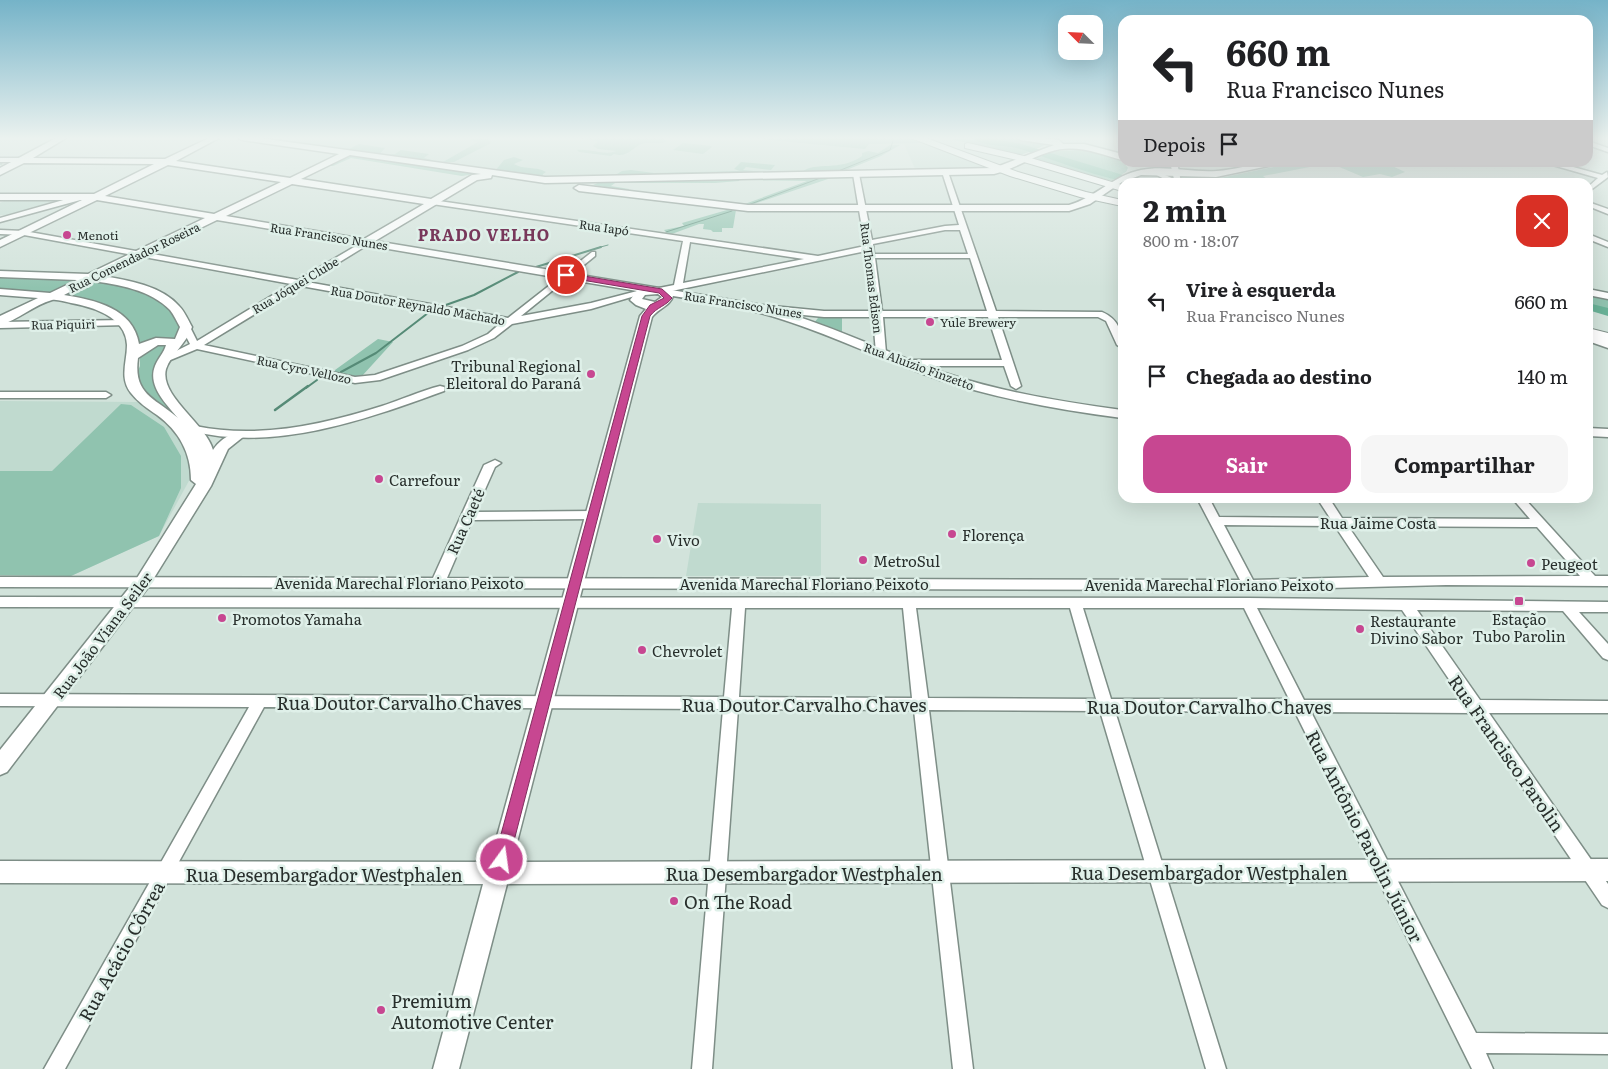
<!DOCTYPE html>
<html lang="pt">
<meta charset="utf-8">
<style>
:root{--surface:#fff;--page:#f6f6f6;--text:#202124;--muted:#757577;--accent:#c74791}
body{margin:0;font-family:Literata,serif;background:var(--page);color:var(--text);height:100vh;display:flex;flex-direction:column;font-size:19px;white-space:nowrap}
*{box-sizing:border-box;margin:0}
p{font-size:16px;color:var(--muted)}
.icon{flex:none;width:28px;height:28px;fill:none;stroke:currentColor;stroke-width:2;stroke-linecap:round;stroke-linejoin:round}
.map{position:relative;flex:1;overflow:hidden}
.side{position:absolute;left:1118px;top:178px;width:475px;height:325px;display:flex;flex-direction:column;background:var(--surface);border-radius:15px;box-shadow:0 5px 20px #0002}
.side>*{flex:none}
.guide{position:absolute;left:1118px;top:15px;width:475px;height:152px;border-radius:15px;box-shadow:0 5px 20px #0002;background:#fff;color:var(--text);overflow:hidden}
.needle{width:32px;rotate:294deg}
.buttons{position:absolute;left:1058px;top:15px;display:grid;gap:10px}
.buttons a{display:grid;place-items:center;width:45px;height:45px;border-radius:10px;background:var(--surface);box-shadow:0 5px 20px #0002;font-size:25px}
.pin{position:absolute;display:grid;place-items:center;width:42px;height:42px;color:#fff;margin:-21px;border:2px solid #fff;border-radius:50%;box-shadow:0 1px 5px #0007}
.me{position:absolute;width:55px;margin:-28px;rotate:14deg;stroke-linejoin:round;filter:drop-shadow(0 0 4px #0008)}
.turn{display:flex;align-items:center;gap:18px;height:105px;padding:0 25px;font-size:22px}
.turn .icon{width:65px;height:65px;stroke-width:2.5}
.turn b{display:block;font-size:35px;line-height:42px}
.then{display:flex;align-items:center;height:48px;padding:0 25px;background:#0003;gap:10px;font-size:19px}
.round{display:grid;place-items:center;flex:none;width:52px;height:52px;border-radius:15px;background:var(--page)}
.overview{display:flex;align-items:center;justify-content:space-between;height:85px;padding:0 25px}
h1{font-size:30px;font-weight:700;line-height:38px}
.button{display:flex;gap:10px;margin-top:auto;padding:10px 25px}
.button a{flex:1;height:58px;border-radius:15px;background:var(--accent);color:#fff;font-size:20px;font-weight:700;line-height:58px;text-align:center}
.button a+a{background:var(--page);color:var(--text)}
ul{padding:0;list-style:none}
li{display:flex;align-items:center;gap:15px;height:75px;padding:0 25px}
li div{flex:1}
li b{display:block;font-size:19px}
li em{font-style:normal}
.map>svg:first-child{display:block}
.built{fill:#c0dacf}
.green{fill:#90c3af}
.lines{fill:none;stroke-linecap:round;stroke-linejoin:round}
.stream-far2{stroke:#568b77;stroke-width:1}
.stream-far1{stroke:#568b77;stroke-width:2}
.stream{stroke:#568b77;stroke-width:2.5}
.river{fill:#69b297;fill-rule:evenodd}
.minor-casing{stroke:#7e8e87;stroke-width:3}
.major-casing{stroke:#7e8e87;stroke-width:3}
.highway-casing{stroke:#7e8e87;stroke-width:2}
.minor{fill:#fff;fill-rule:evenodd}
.major{fill:#fff;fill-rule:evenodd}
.highway{fill:#fff;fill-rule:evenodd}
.route{fill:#c74791;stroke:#812e5e}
.poi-dot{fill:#c74791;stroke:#dff0e9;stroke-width:2}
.labels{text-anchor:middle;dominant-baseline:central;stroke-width:5;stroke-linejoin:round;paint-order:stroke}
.far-street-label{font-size:12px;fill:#282f2c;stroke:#dff0e9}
.far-poi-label{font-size:12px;fill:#282f2c;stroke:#dff0e9;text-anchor:start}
.poi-label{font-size:15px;fill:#282f2c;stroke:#dff0e9;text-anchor:start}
.street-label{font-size:15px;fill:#282f2c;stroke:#dff0e9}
.far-district-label{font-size:16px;font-weight:bold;letter-spacing:1px;fill:#78385b;stroke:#dff0e9}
.near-street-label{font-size:18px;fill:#282f2c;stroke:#dff0e9}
.near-poi-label{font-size:18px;fill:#282f2c;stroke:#dff0e9;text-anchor:start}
</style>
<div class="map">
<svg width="1608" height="1069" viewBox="0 0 1608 1069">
<rect width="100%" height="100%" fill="#d2e3db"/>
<g class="built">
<path d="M 277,138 L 750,138 L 772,141 L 869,144 L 914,142 L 962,155 L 987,167 L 916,171 L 904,144 L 890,145 L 883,152 L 830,173 L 543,177 L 272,141 Z"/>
<path d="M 6,200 L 58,200 L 9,215 L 0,215 L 0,203 Z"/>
<path d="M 0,401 L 139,402 L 171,427 L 185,445 L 191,477 L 159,536 L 71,576 L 0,576 Z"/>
<path d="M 698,503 L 821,504 L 821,576 L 686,576 Z"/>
</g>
<g class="green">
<path d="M 475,138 L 488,139 L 491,143 L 454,162 L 443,162 L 478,142 L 470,140 Z"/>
<path d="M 577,138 L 666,138 L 664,140 L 667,141 C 660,145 655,142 647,143 C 634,143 630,159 614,154 L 611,156 L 579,152 L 577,150 C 590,148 605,156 616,151 L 598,149 L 593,146 L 598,141 Z"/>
<path d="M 750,138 L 907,138 L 923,143 L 869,144 L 865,149 Z"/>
<path d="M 986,138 L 1011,138 L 1064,145 L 1045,145 L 1034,150 Z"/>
<path d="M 950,139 C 978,139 1003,142 1029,152 L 1020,155 Z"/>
<path d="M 683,143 L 711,146 L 712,147 L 703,154 L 673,150 Z"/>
<path d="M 359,144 L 385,148 L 378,156 L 440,168 L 471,171 L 475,174 L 462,176 L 351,158 L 333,166 L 314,166 L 335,158 L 355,155 L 345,151 Z"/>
<path d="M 890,145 L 900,145 L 881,156 L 839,173 L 802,172 C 815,161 840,172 862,156 L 862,153 L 868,151 L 878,153 Z"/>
<path d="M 401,150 L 429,154 L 424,158 L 432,160 L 437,164 L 381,156 L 395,154 Z"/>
<path d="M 1082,150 L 1110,156 L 1124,163 L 1128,168 L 1126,172 L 1111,181 L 1036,159 L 1055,151 Z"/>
<path d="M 514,157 L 523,160 L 514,164 C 523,170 537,166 546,172 L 543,174 L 542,178 L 495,171 L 504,160 Z"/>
<path d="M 741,162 L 775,165 L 771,170 L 746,167 L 743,170 L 784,174 L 617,177 L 617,174 L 622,171 L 631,170 L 654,173 L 740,171 L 734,169 Z"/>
<path d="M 1298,162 L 1386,163 L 1405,172 L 1392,177 L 1380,174 L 1363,177 L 1330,163 L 1263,176 L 1268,180 L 1255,182 L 1183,182 L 1181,177 L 1220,178 Z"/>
<path d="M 754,177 L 827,177 L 828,179 L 751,205 L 742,205 L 807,181 L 753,180 Z"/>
<path d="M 741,178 L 739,181 L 715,183 L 615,183 L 611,186 L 629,189 L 628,191 L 593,185 L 600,182 Z"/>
<path d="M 727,210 L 736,210 L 733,228 L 722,228 L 722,232 L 713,232 L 711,230 L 703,229 L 704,224 L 699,224 L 669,235 L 664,230 L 684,226 L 682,223 Z"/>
<path d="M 0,276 L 78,280 L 51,294 L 0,290 Z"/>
<path d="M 90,282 C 125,280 168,295 181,329 L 176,340 L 157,339 L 137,347 C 135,308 92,304 62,295 Z"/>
<path d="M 1588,294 L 1608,297 L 1608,309 L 1588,306 Z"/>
<path d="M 818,318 L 842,318 L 842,333 L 814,323 Z"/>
<path d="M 378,339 L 393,342 L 362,376 L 364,380 L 335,374 L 335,370 Z"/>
<path d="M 167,343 L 154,370 L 153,383 L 179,419 L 144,391 L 136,375 L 140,366 L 140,353 L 148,346 Z"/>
<path d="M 121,404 L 131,405 L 164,427 L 181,456 L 181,488 L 159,536 L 71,576 L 0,575 L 0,471 L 52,471 Z"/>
</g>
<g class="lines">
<g class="stream-far2">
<path d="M 0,164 L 2,164"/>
<path d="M 836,172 L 890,150 L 894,138"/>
<path d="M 748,205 L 823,177"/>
<path d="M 666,232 L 732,211"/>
<path d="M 597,248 L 608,245"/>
</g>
<g class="stream-far1">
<path d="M 536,267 L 601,247"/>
<path d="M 443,306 L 474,295 L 518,272"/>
<path d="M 341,372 L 376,353 L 428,313"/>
<path d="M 306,388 L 317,380"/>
</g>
<path class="stream" d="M 275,410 L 308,386"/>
<g class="river">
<path d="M 798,138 L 878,138 L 874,140 L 802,140 Z"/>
<path d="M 972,138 L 989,138 L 1021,144 L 1146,182 C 1114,186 1049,157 1016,148 C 1004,145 982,146 972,138 Z"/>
<path d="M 1588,303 L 1608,308 L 1608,316 L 1588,310 Z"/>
</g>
<defs>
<g id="minor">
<path d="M 1588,141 L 1608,148 L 1608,152 L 1588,145 Z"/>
<path d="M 0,158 L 22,158 L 25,160 L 22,162 L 0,162 Z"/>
<path d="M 1170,162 L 1177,162 L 1181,182 L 1170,182 L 1151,172 L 1156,171 L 1174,179 Z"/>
<path d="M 1542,162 L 1555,162 L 1602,175 L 1607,172 L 1608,177 L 1588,192 L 1588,187 L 1598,178 Z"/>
<path d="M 945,170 L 948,172 L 996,311 L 1102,312 C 1118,319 1122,330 1122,348 L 1117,345 L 1106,321 L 1098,317 L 998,317 L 1021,386 L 1016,389 L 1011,386 L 1004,366 L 907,366 L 902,363 L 907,360 L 1002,360 L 988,317 L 883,317 L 886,353 L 881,356 L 876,353 L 873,317 L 824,317 L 762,311 L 757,308 L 762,305 L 824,311 L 873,311 L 866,251 L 657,294 L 654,293 L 654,289 L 674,285 L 683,241 L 432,204 L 428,202 L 432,200 L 818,256 L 865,246 L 853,174 L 856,172 L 859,174 L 872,240 L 945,226 L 959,225 L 942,172 ZM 945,230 L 960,230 L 968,254 L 874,254 L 873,244 ZM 690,242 L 804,259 L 683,283 ZM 875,258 L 970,258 L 987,311 L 882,311 Z"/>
<path d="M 81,195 L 84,195 L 84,199 L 0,222 L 0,218 Z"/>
<path d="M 1588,202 L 1608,209 L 1608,214 L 1588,206 Z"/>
<path d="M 0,230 L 24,231 L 298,280 L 366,240 L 370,242 L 369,244 L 307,282 L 508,318 L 592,252 L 595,252 L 595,256 L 521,316 L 591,303 L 641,290 L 645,293 L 591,309 L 512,324 L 494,338 L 468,350 L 380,380 L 355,383 L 197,349 L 168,361 L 165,362 L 160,359 L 190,344 L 181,327 L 183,325 L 189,325 L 197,341 L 291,284 L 24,235 L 0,234 ZM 301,286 L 502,322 L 488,334 L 462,346 L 375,375 L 355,377 L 204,345 Z"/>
<path d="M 1588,234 L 1608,242 L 1608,247 L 1588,239 Z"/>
<path d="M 1588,289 L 1608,293 L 1608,299 L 1588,295 Z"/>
<path d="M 125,320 L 128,321 L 128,325 L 0,328 L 0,322 Z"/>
<path d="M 440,386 L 444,387 L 444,391 C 365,420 275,452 191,431 L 190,429 L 195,426 C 258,439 322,425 382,406 C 401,400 420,391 440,386 Z"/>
<path d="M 0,392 L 106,392 L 111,395 L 106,398 L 0,398 Z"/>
<path d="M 495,460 L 501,463 L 495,467 L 475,512 L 593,511 L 599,515 L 593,519 L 472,520 L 447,578 L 1240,580 L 1197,498 L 1209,498 L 1219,517 L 1330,518 L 1317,498 L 1329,498 L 1342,518 L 1530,519 L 1512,498 L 1524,498 L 1595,576 L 1608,576 L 1608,586 L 1446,585 L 1249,590 L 0,587 L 0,577 L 433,578 L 484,465 ZM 1224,525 L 1335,526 L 1369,577 L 1253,580 ZM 1348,526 L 1537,527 L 1580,576 L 1383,577 Z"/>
<path d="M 0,597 L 1248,598 L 1608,602 L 1608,612 L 1579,612 L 1608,644 L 1608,660 L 1603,658 L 1563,611 L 1417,610 L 1480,700 L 1608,701 L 1608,713 L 1489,713 L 1608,884 L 1608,908 L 1602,905 L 1472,713 L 1311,712 L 1476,1033 L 1608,1034 L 1608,1054 L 1486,1053 L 1493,1069 L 1472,1069 L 1295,712 L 1115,711 L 1226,1069 L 1206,1069 L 1100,711 L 929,710 L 973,1069 L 953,1069 L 914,710 L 738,709 L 712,1069 L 692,1069 L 723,709 L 264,707 L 65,1069 L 44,1069 L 249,707 L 0,706 L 0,694 L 724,697 L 732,608 L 0,607 ZM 745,608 L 903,608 L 912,698 L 739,697 ZM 916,608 L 1070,608 L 1096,699 L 928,698 ZM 1083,608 L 1244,608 L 1289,699 L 1111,699 ZM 1257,608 L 1402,610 L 1463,700 L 1304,700 Z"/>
</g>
<g id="major">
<path d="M 56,138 L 66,138 L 33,158 L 165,159 L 209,138 L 219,138 L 176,161 L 290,178 L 339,154 L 242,140 L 238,138 L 259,138 L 545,177 L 994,168 L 1054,145 L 1021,140 L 1017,138 L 1039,138 L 1059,140 L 1063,144 L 1084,144 L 1122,154 L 1122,160 C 1098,153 1074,143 1049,152 C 1030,158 1014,169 994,174 L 545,183 L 492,175 L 491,178 L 477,180 L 375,241 L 756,304 C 822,321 884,352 948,374 C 1005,393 1064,402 1122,410 L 1122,418 C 1060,410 999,399 940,380 C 887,362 837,337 784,320 C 748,308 710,302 673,296 C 671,305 658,309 652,317 L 512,862 L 1608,859 L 1608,881 L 507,884 L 459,1069 L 433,1069 L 483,884 L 0,883 L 0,861 L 490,862 L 640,316 L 646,309 L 636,305 L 630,300 L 637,291 L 217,220 L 102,276 C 128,280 162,286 179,306 C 185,312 188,320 192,327 C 187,343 171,354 166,369 C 159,396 206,424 213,450 C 218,442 227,435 236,433 L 243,437 L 228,449 L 211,486 L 149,586 L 7,772 L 0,775 L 0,750 L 137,578 L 196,484 L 191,480 C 191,453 179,431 157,415 C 148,409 138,402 131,393 C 119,378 127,362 127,345 C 126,317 93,307 71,303 C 65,302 57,299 52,300 C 34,305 18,320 0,325 L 0,316 L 38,298 L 0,295 L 0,289 L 50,293 L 77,280 L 0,277 L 0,271 L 88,274 L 205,218 L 97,200 L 0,247 L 0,240 L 82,200 L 0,200 L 0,194 L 94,194 L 154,164 L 24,163 L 0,175 L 0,168 ZM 350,155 L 481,174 L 472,175 L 431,199 L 301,179 ZM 168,165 L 281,182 L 214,214 L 105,196 ZM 292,184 L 424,204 L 364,239 L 226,216 ZM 91,281 C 117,284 151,290 170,310 C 174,315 177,322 180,327 L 175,339 L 156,338 L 139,344 C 133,308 95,300 64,295 ZM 658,294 L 662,297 L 655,302 L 642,299 L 645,295 ZM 158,345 L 166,345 C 164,353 158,358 155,366 C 147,386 167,405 178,418 C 155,398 133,395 138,358 Z"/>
<path d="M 1266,162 L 1288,162 L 1216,177 L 1141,175 L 1122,182 L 1090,204 L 1069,211 L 748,211 L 579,191 L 574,188 L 579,185 L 748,205 L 1069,205 C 1095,198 1114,175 1141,170 C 1166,165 1192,173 1217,171 C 1233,170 1250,165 1266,162 Z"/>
<path d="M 1588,333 L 1608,340 L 1608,348 L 1588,341 Z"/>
<path d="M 1588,428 L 1608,429 L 1608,437 L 1588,436 Z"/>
</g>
<g id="highway">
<path d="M 911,138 L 926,138 L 1018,172 L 1086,192 L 1122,200 L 1122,206 L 1080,197 L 1010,176 Z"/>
<path d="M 968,143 L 1024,156 L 1122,185 L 1122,191 L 1017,160 L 965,148 L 965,144 Z"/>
<path d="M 1588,328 L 1608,333 L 1608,342 L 1588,336 Z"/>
</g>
</defs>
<use href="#minor" class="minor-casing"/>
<use href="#major" class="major-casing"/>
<use href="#highway" class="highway-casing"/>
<use href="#minor" class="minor"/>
<use href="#major" class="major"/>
<use href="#highway" class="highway"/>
</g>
<linearGradient id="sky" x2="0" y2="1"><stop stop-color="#75b3c8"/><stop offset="0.48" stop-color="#ebf2ef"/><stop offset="1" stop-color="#ebf2ef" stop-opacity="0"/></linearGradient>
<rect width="1608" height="288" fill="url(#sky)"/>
<path class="route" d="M 566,273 L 662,289 L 672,298 C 666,306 657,307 650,316 L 509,860 L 507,866 L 502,868 L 496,866 L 494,860 L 642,316 L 650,305 L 664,298 L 659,293 L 564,277 L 563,275 Z"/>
<g class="poi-dot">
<circle cx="67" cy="235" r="5"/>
<circle cx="930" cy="322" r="5"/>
<circle cx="591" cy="374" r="5"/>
<circle cx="379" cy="479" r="5"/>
<circle cx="952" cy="534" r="5"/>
<circle cx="657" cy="539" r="5"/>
<circle cx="863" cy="560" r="5"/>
<circle cx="1531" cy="563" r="5"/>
<rect x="1514" y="596" width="10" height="10" rx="2.5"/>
<circle cx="222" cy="618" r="5"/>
<circle cx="1360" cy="629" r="5"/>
<circle cx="642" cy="650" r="5"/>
<circle cx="674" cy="901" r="5"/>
<circle cx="381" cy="1010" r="5"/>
</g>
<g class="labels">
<g class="far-street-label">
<text transform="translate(604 227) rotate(8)">Rua Iapó</text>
<text transform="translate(329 236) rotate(9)">Rua Francisco Nunes</text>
<text transform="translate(134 257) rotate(-26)">Rua Comendador Roseira</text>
<text transform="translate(872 278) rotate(83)">Rua Thomas Edison</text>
<text transform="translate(295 285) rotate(-31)">Rua Jóquei Clube</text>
<text transform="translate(743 304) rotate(9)">Rua Francisco Nunes</text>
<text transform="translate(418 305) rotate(10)">Rua Doutor Reynaldo Machado</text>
<text transform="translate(63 324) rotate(-1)">Rua Piquiri</text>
<text transform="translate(919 366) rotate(20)">Rua Aluízio Finzetto</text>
<text transform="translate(304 369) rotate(12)">Rua Cyro Vellozo</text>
</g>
<g class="far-poi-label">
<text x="77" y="235">Menoti</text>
<text x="940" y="322">Yule Brewery</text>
</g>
<g class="poi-label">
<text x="581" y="365" text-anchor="end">Tribunal Regional<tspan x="581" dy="17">Eleitoral do Paraná</tspan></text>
<text x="389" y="479">Carrefour</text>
<text x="962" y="534">Florença</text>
<text x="667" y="539">Vivo</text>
<text x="873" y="560">MetroSul</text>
<text x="1541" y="563">Peugeot</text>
<text x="232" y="618">Promotos Yamaha</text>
<text x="1519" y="618" text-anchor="middle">Estação<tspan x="1519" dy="17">Tubo Parolin</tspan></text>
<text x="1370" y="620">Restaurante<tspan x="1370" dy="17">Divino Sabor</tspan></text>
<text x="652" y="650">Chevrolet</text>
</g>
<g class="street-label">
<text transform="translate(465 521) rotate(-66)">Rua Caeté</text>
<text x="1378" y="522">Rua Jaime Costa</text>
<text x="399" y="582">Avenida Marechal Floriano Peixoto</text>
<text x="804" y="583">Avenida Marechal Floriano Peixoto</text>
<text x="1209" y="584">Avenida Marechal Floriano Peixoto</text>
<text transform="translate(102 635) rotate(-53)">Rua João Viana Seiler</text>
</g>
<g class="far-district-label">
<text x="484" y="234">PRADO VELHO</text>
</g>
<g class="near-street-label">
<text x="399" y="702">Rua Doutor Carvalho Chaves</text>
<text x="804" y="704">Rua Doutor Carvalho Chaves</text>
<text x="1209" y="706">Rua Doutor Carvalho Chaves</text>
<text transform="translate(1507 753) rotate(55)">Rua Francisco Parolin</text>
<text transform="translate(1365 836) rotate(63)">Rua Antônio Parolin Júnior</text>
<text x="1209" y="872">Rua Desembargador Westphalen</text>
<text x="804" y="873">Rua Desembargador Westphalen</text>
<text x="324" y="874">Rua Desembargador Westphalen</text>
<text transform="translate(121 951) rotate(-61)">Rua Acácio Côrrea</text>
</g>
<g class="near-poi-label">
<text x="684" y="901">On The Road</text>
<text x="391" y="1000">Premium<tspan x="391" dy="21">Automotive Center</tspan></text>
</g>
</g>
</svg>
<div class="buttons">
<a><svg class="needle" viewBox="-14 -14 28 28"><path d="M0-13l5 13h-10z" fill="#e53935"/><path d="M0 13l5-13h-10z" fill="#757577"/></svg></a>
</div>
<div class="pin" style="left:566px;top:275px;background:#d93025"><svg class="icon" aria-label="arrive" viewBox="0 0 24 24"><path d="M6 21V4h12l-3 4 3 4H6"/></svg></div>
<svg class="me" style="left:502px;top:860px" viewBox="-20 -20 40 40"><circle r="17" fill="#c74791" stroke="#fff" stroke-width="3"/><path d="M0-11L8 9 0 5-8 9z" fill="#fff"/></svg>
<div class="guide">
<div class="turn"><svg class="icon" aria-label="left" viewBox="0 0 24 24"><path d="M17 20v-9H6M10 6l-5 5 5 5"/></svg><div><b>660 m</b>Rua Francisco Nunes</div></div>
<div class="then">Depois<svg class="icon" aria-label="arrive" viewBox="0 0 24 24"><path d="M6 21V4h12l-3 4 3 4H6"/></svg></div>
</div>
<section class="side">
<div class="overview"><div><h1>2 min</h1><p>800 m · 18:07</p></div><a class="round" style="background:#d93025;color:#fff"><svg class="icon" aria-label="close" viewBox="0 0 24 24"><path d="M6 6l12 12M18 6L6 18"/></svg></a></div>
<ul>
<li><svg class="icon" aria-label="left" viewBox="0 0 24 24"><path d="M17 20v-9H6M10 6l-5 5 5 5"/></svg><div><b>Vire à esquerda</b><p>Rua Francisco Nunes</p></div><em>660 m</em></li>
<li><svg class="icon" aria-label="arrive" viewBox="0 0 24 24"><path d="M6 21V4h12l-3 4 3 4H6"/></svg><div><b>Chegada ao destino</b></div><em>140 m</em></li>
</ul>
<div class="button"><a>Sair</a><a>Compartilhar</a></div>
</section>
</div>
